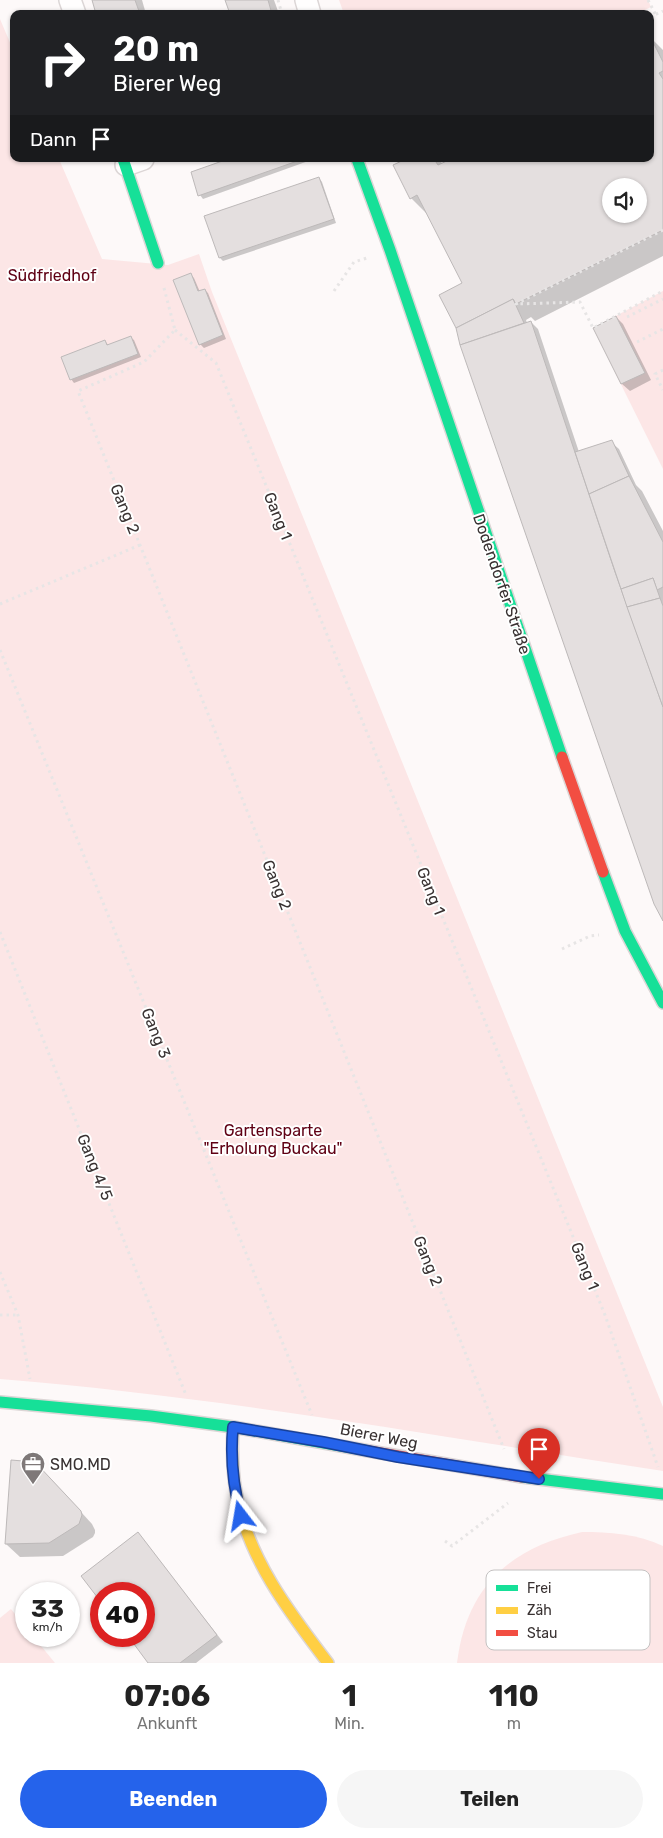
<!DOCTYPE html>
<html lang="de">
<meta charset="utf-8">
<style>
:root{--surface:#fff;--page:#f6f6f6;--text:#222;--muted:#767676;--accent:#2563eb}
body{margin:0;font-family:Rubik,sans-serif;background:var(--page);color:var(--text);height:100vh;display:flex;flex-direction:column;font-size:19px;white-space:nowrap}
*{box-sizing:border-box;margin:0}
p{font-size:16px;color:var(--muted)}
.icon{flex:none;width:28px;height:28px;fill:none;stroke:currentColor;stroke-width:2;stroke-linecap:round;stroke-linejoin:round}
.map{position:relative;height:1663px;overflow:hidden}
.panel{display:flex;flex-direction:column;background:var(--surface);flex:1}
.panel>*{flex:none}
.top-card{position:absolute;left:10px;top:10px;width:644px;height:152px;border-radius:10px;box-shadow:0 1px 4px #0004;background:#202124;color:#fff;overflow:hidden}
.tools{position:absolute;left:602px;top:178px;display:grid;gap:10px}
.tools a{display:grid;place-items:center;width:45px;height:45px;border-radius:50%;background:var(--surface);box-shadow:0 1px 4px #0004;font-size:25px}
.speed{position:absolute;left:15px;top:1582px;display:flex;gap:10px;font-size:25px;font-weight:700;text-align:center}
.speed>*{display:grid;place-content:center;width:65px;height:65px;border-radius:50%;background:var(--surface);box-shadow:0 1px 4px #0004;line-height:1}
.speed small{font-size:12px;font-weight:400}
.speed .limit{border:8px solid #d22;background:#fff;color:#111}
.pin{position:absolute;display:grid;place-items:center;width:42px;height:42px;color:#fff;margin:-51px -21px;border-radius:50% 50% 50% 0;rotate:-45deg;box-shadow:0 0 5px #0007}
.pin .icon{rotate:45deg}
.me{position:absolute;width:55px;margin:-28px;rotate:346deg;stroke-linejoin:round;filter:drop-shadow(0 0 4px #0008)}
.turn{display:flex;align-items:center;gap:18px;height:105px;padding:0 20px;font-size:22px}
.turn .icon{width:65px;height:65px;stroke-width:2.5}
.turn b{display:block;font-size:35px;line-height:42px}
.then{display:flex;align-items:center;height:48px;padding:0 20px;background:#0003;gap:10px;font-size:19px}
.eta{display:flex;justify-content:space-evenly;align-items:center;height:85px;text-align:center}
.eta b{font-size:30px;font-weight:700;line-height:35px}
.cta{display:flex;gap:10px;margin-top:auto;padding:10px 20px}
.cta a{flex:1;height:58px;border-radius:30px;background:var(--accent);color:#fff;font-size:20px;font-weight:700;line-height:58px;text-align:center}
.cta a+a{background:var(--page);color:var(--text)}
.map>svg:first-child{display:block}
.green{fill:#fce6e6}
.shadow{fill:#0003;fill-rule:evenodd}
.building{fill:#e4dfdf;stroke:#bdb9b9;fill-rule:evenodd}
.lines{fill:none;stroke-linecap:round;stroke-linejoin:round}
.street-casing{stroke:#dcd6d6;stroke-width:24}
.fast-casing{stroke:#dcd6d6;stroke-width:14}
.slow-casing{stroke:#dcd6d6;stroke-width:14}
.jam-casing{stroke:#dcd6d6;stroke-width:14}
.path{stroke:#e7e5e5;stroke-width:3;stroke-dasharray:2.5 4;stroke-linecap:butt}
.street{stroke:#fffefe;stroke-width:21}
.fast{stroke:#16e098;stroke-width:11}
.slow{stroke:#ffcf43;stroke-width:11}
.jam{stroke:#f24e42;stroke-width:11}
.route-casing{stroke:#184099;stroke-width:12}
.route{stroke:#2563eb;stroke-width:9}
.labels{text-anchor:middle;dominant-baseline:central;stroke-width:4;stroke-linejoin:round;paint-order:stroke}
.park-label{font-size:16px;fill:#5f0014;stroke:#fff}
.street-label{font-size:16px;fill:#393232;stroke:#fff}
.poi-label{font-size:16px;fill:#393232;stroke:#fff;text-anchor:start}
.key{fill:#fff;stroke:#c4c2c2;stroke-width:1}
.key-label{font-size:14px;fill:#393232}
</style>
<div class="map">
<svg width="663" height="1663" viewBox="0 0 663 1663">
<rect width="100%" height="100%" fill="#fdf9f9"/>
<g class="green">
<path d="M 339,0 L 648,0 L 651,7 L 637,14 L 344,14 Z"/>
<path d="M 0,19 L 14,52 L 14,159 L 59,159 L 102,259 L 168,265 L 199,254 L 212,292 L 663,1407 L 663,1471 C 443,1437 222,1397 0,1379 Z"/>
<path d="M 663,291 L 663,469 L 593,328 Z"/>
<path d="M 582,1532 C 609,1532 638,1534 663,1546 L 663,1663 L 457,1663 C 466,1588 509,1548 582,1532 Z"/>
<path d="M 11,1609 L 26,1628 L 26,1636 L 33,1636 L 55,1663 L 0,1663 L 0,1618 Z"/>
</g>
<g class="shadow">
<path d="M 93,0 L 142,0 L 146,14 L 98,14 Z"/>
<path d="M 226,0 L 274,0 L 279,14 L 231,14 Z"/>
<path d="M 650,37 L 663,50 L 663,256 L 535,321 L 531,317 L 526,320 L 527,323 L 531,322 L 538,329 L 579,452 L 611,442 L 619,449 L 636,485 L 642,491 L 663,531 L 663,918 L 655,903 L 461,344 L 463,284 L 429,216 L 411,198 L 395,166 L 409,159 L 438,159 L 443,164 L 454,159 L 650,159 ZM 611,186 L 639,186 L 639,214 L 611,214 Z"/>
<path d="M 232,159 L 314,159 L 203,199 L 200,195 L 193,173 Z"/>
<path d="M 319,178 L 322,182 L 336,223 L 223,261 L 220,258 L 206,217 Z"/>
<path d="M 191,275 L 194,278 L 200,292 L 205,290 L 208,293 L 226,339 L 204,348 L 201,345 L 175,281 Z"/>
<path d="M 616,317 L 623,324 L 651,380 L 630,391 L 622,384 L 594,328 Z"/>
<path d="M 130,337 L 134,340 L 141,357 L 74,383 L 71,379 L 105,341 L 109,346 Z"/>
<path d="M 49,1477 L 92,1524 L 95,1530 L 95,1533 L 93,1537 L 63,1556 L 20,1557 L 6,1544 Z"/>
<path d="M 138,1534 L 223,1642 L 196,1663 L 150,1663 L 144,1636 L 144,1594 L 101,1594 L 101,1600 L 83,1576 Z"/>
</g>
<g class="building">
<path d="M 92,0 L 135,0 L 140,14 L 96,14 Z"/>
<path d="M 225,0 L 268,0 L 272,14 L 230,14 Z"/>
<path d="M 650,36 L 663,62 L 663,71 L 659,73 L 663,79 L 663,230 L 516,304 L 513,299 L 456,328 L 439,295 L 462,283 L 417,195 L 410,199 L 393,165 L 406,159 L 434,159 L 438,165 L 451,159 L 650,159 ZM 611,186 L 639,186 L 639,214 L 611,214 Z"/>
<path d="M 228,159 L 303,159 L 198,196 L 191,172 Z"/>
<path d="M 319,177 L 334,219 L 219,258 L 204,216 Z"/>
<path d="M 191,273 L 198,291 L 205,289 L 223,335 L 199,345 L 173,280 Z"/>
<path d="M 513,299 L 524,323 L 460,345 L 456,328 Z"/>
<path d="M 616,316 L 645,373 L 621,384 L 593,328 Z"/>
<path d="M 531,321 L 615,572 L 663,707 L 663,921 L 654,904 L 460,345 Z"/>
<path d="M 131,336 L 138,354 L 70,380 L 61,357 L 105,340 L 107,345 Z"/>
<path d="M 612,440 L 629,476 L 589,494 L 575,452 Z"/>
<path d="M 629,476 L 663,542 L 663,587 L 657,590 L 653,578 L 621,589 L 589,494 Z"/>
<path d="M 653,578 L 660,598 L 627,607 L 621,589 Z"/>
<path d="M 660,598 L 663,606 L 663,707 L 627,607 Z"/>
<path d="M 11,1460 L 35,1462 L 81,1511 L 82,1515 L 79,1524 L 49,1543 L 5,1544 Z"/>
<path d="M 138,1532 L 217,1635 L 180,1663 L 148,1663 L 128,1636 L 144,1636 L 144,1594 L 101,1594 L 101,1602 L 81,1576 Z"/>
</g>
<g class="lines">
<defs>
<g id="street">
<path d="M 70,0 L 75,14"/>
<path d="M 306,0 L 310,14"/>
<path d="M 126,165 L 143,159"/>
</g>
<g id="fast">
<path d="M 123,159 L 158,263"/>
<path d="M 357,159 L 390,250 L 562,757"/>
<path d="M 603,872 L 625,931 L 663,1003"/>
<path d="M 0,1402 L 151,1416 L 233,1427 L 369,1451"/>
<path d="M 522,1477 L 663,1494"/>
</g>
<path id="slow" d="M 233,1427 C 232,1449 232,1470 236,1492 C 247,1557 289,1612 328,1663"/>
<g id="jam">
<path d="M 562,757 L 603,872"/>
<path d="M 369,1451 L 522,1477"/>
</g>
</defs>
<use href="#street" class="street-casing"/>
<use href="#fast" class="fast-casing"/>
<use href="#slow" class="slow-casing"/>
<use href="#jam" class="jam-casing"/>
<g class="path">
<path d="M 278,0 L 282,14"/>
<path d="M 648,0 L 656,15"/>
<path d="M 650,17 L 663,11"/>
<path d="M 663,230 L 516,304 L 580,302 L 593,328 L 663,291"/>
<path d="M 164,288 L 175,330 L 144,362 L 78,391 L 504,1449"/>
<path d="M 334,291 L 354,262 L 367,258"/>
<path d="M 627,317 L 663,299"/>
<path d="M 175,330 L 216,363 L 605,1315 L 658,1467"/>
<path d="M 637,342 L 663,329"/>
<path d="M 663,370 L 655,374 L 663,390"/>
<path d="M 0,604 L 140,545"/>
<path d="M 0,650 L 312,1415"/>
<path d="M 0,932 L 186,1395"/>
<path d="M 562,949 L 590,936 L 599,935"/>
<path d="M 0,1272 L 18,1315 L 30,1379"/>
<path d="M 0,1315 L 18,1315"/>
<path d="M 445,1541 L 452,1546 L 508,1503"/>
</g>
<use href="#street" class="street"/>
<use href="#fast" class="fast"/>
<use href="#slow" class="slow"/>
<use href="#jam" class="jam"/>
</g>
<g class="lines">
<defs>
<path id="route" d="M 241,1516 C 233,1486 230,1458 233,1427 L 323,1442 L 398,1457 L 539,1479"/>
</defs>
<use href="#route" class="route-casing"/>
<use href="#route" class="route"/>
</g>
<defs>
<symbol id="office-pin" viewBox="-11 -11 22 30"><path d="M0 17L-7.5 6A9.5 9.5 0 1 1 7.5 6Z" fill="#7e7878" stroke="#fff"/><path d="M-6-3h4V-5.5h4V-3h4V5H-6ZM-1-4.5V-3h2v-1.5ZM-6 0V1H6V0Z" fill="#fff"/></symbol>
</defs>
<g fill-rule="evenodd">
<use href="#office-pin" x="19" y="1450" width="28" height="38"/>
</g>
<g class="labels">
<g class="park-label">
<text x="52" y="275">Südfriedhof</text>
<text x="273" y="1130">Gartensparte<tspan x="273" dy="18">"Erholung Buckau"</tspan></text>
</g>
<g class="street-label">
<text transform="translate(125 509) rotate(68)">Gang 2</text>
<text transform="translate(278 516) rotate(68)">Gang 1</text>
<text transform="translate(502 584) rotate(71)">Dodendorfer Straße</text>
<text transform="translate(277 885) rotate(68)">Gang 2</text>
<text transform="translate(431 891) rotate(68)">Gang 1</text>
<text transform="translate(156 1033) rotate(68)">Gang 3</text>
<text transform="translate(95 1167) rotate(68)">Gang 4/5</text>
<text transform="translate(428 1261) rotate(68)">Gang 2</text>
<text transform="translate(585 1266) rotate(68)">Gang 1</text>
<text transform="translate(379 1436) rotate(11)">Bierer Weg</text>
</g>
<g class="poi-label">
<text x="50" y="1464">SMO.MD</text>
</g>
</g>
<rect x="486" y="1570" width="164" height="80" rx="8" class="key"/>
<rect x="496" y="1585" width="22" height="6" fill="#16e098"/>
<rect x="496" y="1607" width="22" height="7" fill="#ffcf43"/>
<rect x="496" y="1630" width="22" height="6" fill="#f24e42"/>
<g class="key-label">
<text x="527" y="1593">Frei</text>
<text x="527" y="1615">Zäh</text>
<text x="527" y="1638">Stau</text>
</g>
</svg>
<div class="tools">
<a><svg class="icon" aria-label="sound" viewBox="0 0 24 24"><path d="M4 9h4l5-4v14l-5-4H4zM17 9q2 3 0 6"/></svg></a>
</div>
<div class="speed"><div>33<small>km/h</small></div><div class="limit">40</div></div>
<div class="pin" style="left:539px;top:1479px;background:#d93025"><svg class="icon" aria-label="arrive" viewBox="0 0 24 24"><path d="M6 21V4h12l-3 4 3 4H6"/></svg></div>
<svg class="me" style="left:241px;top:1516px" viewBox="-20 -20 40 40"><path d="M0-17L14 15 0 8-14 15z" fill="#2563eb" stroke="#fff" stroke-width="4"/></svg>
<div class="top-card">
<div class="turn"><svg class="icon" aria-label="right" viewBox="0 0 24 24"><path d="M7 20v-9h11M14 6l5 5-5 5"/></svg><div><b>20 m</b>Bierer Weg</div></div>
<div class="then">Dann<svg class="icon" aria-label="arrive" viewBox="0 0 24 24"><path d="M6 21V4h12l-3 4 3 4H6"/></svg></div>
</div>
</div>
<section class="panel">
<div class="eta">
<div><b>07:06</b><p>Ankunft</p></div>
<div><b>1</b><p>Min.</p></div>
<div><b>110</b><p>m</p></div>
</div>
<div class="cta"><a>Beenden</a><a>Teilen</a></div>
</section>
